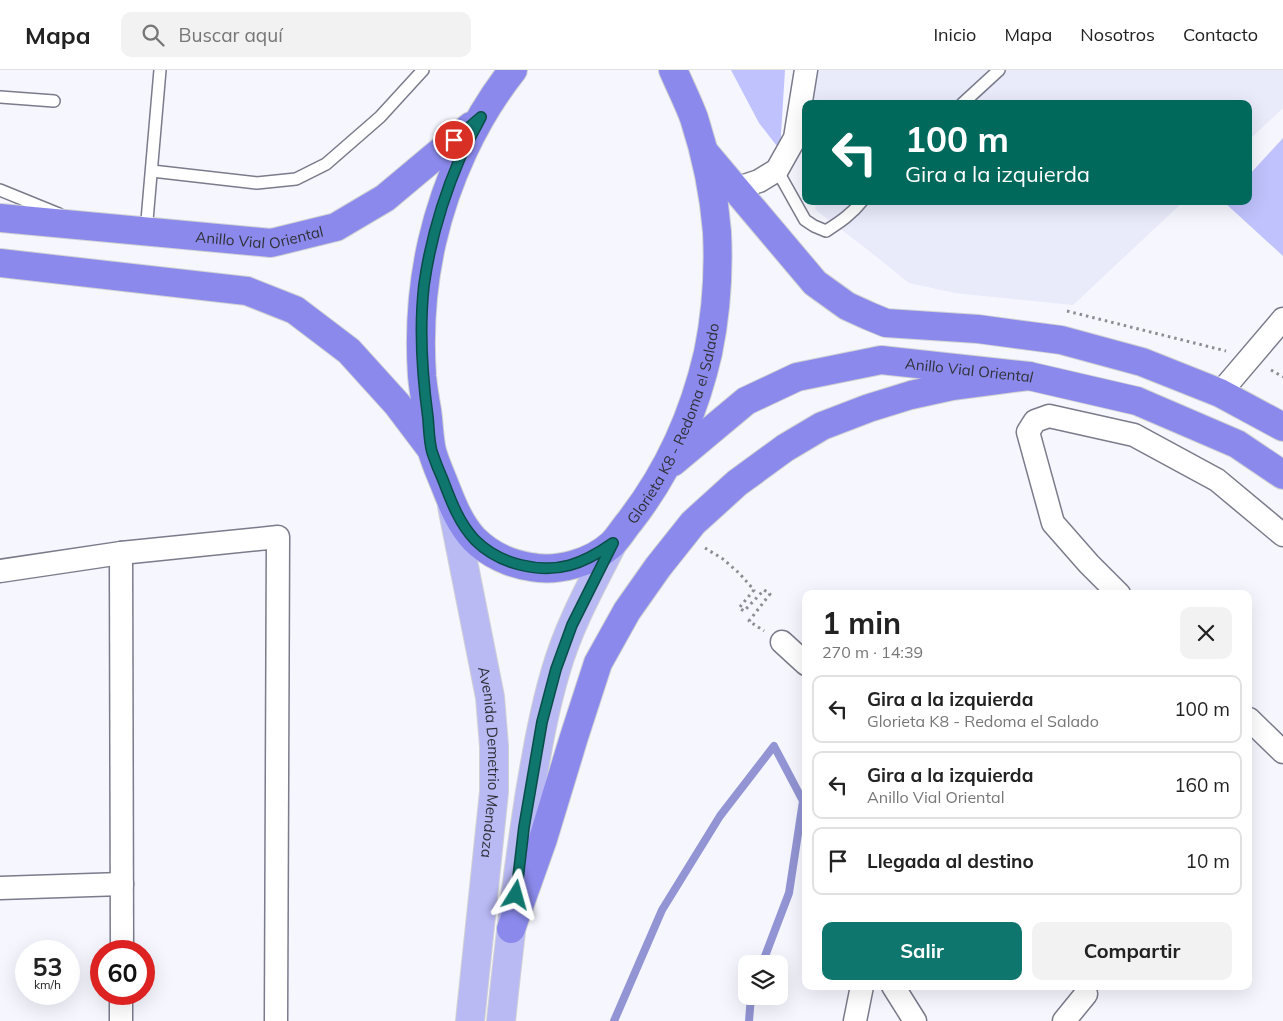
<!DOCTYPE html>
<html lang="es">
<meta charset="utf-8">
<style>
:root{--surface:#fff;--page:#f2f2f2;--text:#222;--muted:#767676;--line:#e0e0e0;--accent:#0f766e}
body{margin:0;font-family:Mulish,sans-serif;background:var(--page);color:var(--text);height:100vh;display:flex;flex-direction:column;font-size:19px;white-space:nowrap}
*{box-sizing:border-box;margin:0}
p{font-size:16px;color:var(--muted)}
.icon{flex:none;width:28px;height:28px;fill:none;stroke:currentColor;stroke-width:2;stroke-linecap:round;stroke-linejoin:round}
.map{position:relative;flex:1;overflow:hidden}
.sheet{position:absolute;left:802px;top:520px;width:450px;height:400px;display:flex;flex-direction:column;background:var(--surface);border-radius:10px;box-shadow:0 5px 20px #0002}
.sheet>*{flex:none}
.banner{position:absolute;left:802px;top:30px;width:450px;height:105px;border-radius:10px;box-shadow:0 5px 20px #0002;background:#00695c;color:#fff;overflow:hidden}
.buttons{position:absolute;left:738px;top:885px;display:grid;gap:10px}
.buttons a{display:grid;place-items:center;width:50px;height:50px;border-radius:10px;background:var(--surface);box-shadow:0 5px 20px #0002;font-size:25px}
.speed{position:absolute;left:15px;top:870px;display:flex;gap:10px;font-size:25px;font-weight:700;text-align:center}
.speed>*{display:grid;place-content:center;width:65px;height:65px;border-radius:50%;background:var(--surface);box-shadow:0 5px 20px #0002;line-height:1}
.speed small{font-size:12px;font-weight:400}
.speed .limit{border:8px solid #d22;background:#fff;color:#111}
.pin{position:absolute;display:grid;place-items:center;width:42px;height:42px;color:#fff;margin:-21px;border:2px solid #fff;border-radius:50%;box-shadow:0 1px 5px #0007}
.me{position:absolute;width:55px;margin:-28px;rotate:8deg;stroke-linejoin:round;filter:drop-shadow(0 0 4px #0008)}
.turn{display:flex;align-items:center;gap:18px;height:105px;padding:0 20px;font-size:22px}
.turn .icon{width:65px;height:65px;stroke-width:2.5}
.turn b{display:block;font-size:35px;line-height:42px}
.round{display:grid;place-items:center;flex:none;width:52px;height:52px;border-radius:10px;background:var(--page)}
.overview{display:flex;align-items:center;justify-content:space-between;height:85px;padding:0 20px}
h1{font-size:30px;font-weight:700;line-height:38px}
.button{display:flex;gap:10px;margin-top:auto;padding:10px 20px}
.button a{flex:1;height:58px;border-radius:10px;background:var(--accent);color:#fff;font-size:20px;font-weight:700;line-height:58px;text-align:center}
.button a+a{background:var(--page);color:var(--text)}
ul{padding:0;list-style:none}
li{display:flex;align-items:center;gap:15px;height:68px;margin:0 10px 8px;padding:0 10px;border:2px solid var(--line);border-radius:10px}
li div{flex:1}
li b{display:block;font-size:19px}
li em{font-style:normal}
header{display:flex;align-items:center;gap:30px;box-sizing:border-box;height:70px;padding:0 25px;background:var(--surface);border-bottom:1px solid var(--line)}
header strong{font-size:24px}
nav{display:flex;gap:28px;margin-inline-start:auto;font-size:18px}
.search{width:350px;height:45px;background:var(--page);display:flex;align-items:center;gap:12px;box-sizing:border-box;padding:0 18px;border-radius:10px;color:var(--muted);font-size:19px}
.map>svg:first-child{display:block}
.built{fill:#e9eafa}
.green{fill:#c0c2fd}
.lines{fill:none;stroke-linecap:round;stroke-linejoin:round}
.stream{stroke:#9294d3;stroke-width:8}
.lane-casing{stroke:#7a7b8b;stroke-width:14}
.street-casing{stroke:#7a7b8b;stroke-width:25}
.primary-casing{stroke:#d1d2d3;stroke-width:30}
.highway-casing{stroke:#d1d2d3;stroke-width:30}
.path{stroke:#8b8c94;stroke-width:3;stroke-dasharray:2.5 4;stroke-linecap:butt}
.lane{stroke:#fff;stroke-width:11}
.street{stroke:#fff;stroke-width:22}
.primary{stroke:#b9b9f4;stroke-width:28}
.highway{stroke:#8b8aec;stroke-width:28}
.route-casing{stroke:#0a4d48;stroke-width:12}
.route{stroke:#0f766e;stroke-width:9}
.labels{text-anchor:middle;dominant-baseline:central;stroke-width:4;stroke-linejoin:round;paint-order:stroke}
.street-label{font-size:15px;fill:#303138;stroke:#fff}
</style>
<header>
<strong>Mapa</strong>
<div class="search"><svg class="icon" aria-label="search" viewBox="0 0 24 24"><circle cx="10" cy="10" r="6"/><path d="M15 15l6 6"/></svg>Buscar aquí</div>
<nav><a>Inicio</a><a>Mapa</a><a>Nosotros</a><a>Contacto</a></nav>
</header>
<div class="map">
<svg width="1283" height="951" viewBox="0 0 1283 951">
<rect width="100%" height="100%" fill="#f5f6fe"/>
<g class="built">
<path d="M 814,0 L 1283,0 L 1283,38 L 1249,70 L 1249,34 L 808,34 Z"/>
<path d="M 814,131 L 1184,131 L 1073,235 L 955,223 L 909,213 L 873,184 L 816,140 Z"/>
</g>
<g class="green">
<path d="M 731,0 L 785,0 L 780,80 L 759,53 Z"/>
<path d="M 1283,68 L 1283,186 L 1224,132 L 1225,131 L 1249,131 L 1249,105 Z"/>
</g>
<g class="lines">
<g class="stream">
<path d="M 614,951 L 662,840 L 720,746 L 774,676 L 803,731 L 789,823 L 762,894"/>
<path d="M 749,951 L 751,926"/>
</g>
<defs>
<g id="lane">
<path d="M 0,27 L 54,31"/>
<path d="M 962,34 L 999,0"/>
<path d="M 777,100 L 805,150 L 814,156 L 826,161 C 840,152 852,144 862,131"/>
<path d="M 152,101 L 257,113 L 296,109 L 326,94 L 380,47 L 423,0"/>
<path d="M 0,120 L 59,144"/>
<path d="M 146,162 L 160,0"/>
</g>
<g id="street">
<path d="M 735,119 L 759,111 L 777,100 L 795,68 L 806,0"/>
<path d="M 1220,323 L 1283,249"/>
<path d="M 121,483 L 122,881"/>
<path d="M 0,501 L 121,483 L 278,467 L 276,951"/>
<path d="M 1119,524 L 1089,494 L 1053,453 L 1028,362 L 1035,351 L 1049,346 L 1134,365 L 1217,410 L 1283,465"/>
<path d="M 782,572 L 806,594"/>
<path d="M 1249,649 L 1283,682"/>
<path d="M 0,818 L 122,814"/>
<path d="M 893,916 L 915,951"/>
<path d="M 121,951 L 121,924"/>
<path d="M 855,951 L 862,916"/>
<path d="M 1064,951 L 1086,924"/>
</g>
<g id="primary">
<path id="s1" d="M 452,436 L 490,627 L 494,676 L 494,722 L 470,951"/>
<path d="M 501,951 C 509,875 518,798 530,722 C 537,681 544,640 556,600 C 569,555 592,514 613,473"/>
</g>
<g id="highway">
<path id="s2" d="M 513,0 C 474,49 446,111 432,172 C 422,216 419,261 422,306 C 423,317 425,329 427,340 C 429,353 429,368 432,381 C 435,392 440,403 444,413 C 452,433 459,453 474,469 C 489,484 510,494 531,497 C 558,502 591,493 612,474 C 619,467 624,458 630,451 C 668,402 694,344 708,283 C 716,244 719,202 717,162 C 714,124 706,85 694,48 C 688,32 680,16 673,0"/>
<path d="M 706,84 L 815,213 L 847,236 L 869,246 L 886,253 L 978,259 L 1061,270 L 1142,292 L 1220,323 L 1283,357"/>
<path id="s3" d="M 0,148 L 271,173 L 336,157 L 385,128 L 471,56"/>
<path d="M 0,193 L 247,221 L 295,240 L 349,281 L 397,334 L 431,379"/>
<path id="s4" d="M 673,392 L 746,331 L 797,307 L 881,290 L 1029,306 L 1137,331 L 1237,374 L 1283,405"/>
<path d="M 511,859 L 543,769 L 574,667 L 598,593 L 627,541 L 658,497 L 693,453 L 737,413 L 785,378 L 822,356 L 869,338 L 911,325 L 952,316 L 1029,306"/>
</g>
</defs>
<use href="#lane" class="lane-casing"/>
<use href="#street" class="street-casing"/>
<use href="#primary" class="primary-casing"/>
<use href="#highway" class="highway-casing"/>
<g class="path">
<path d="M 1067,241 L 1226,281"/>
<path d="M 1271,300 L 1283,307"/>
<path d="M 705,478 L 723,489 L 739,503 L 754,520 L 739,538 L 744,541 L 764,520 L 770,524 L 749,551 L 764,561"/>
</g>
<use href="#lane" class="lane"/>
<use href="#street" class="street"/>
<use href="#primary" class="primary"/>
<use href="#highway" class="highway"/>
</g>
<g class="lines">
<defs>
<path id="route" d="M 454,70 L 481,47 C 474,61 466,74 460,88 C 443,128 430,172 424,215 C 419,259 422,304 428,348 C 429,359 429,371 432,382 C 435,391 439,401 443,410 C 451,431 459,453 475,470 C 487,482 504,491 521,495 C 558,504 583,494 613,473 L 572,555 L 556,599 L 542,652 L 524,757 L 516,825"/>
</defs>
<use href="#route" class="route-casing"/>
<use href="#route" class="route"/>
</g>
<g class="labels">
<g class="street-label">
<text stroke="none"><textPath href="#s3" startOffset="261">Anillo Vial Oriental</textPath></text>
<text stroke="none"><textPath href="#s4" startOffset="326">Anillo Vial Oriental</textPath></text>
<text stroke="none"><textPath href="#s2" startOffset="789">Glorieta K8 - Redoma el Salado</textPath></text>
<text stroke="none"><textPath href="#s1" startOffset="260">Avenida Demetrio Mendoza</textPath></text>
</g>
</g>
</svg>
<div class="buttons">
<a><svg class="icon" aria-label="layers" viewBox="0 0 24 24"><path d="M12 4l9 5-9 5-9-5zM3 14l9 5 9-5"/></svg></a>
</div>
<div class="speed"><div>53<small>km/h</small></div><div class="limit">60</div></div>
<div class="pin" style="left:454px;top:70px;background:#d93025"><svg class="icon" aria-label="arrive" viewBox="0 0 24 24"><path d="M6 21V4h12l-3 4 3 4H6"/></svg></div>
<svg class="me" style="left:516px;top:825px" viewBox="-20 -20 40 40"><path d="M0-17L14 15 0 8-14 15z" fill="#0f766e" stroke="#fff" stroke-width="4"/></svg>
<div class="banner">
<div class="turn"><svg class="icon" aria-label="left" viewBox="0 0 24 24"><path d="M17 20v-9H6M10 6l-5 5 5 5"/></svg><div><b>100 m</b>Gira a la izquierda</div></div>
</div>
<section class="sheet">
<div class="overview"><div><h1>1 min</h1><p>270 m · 14:39</p></div><a class="round"><svg class="icon" aria-label="close" viewBox="0 0 24 24"><path d="M6 6l12 12M18 6L6 18"/></svg></a></div>
<ul>
<li><svg class="icon" aria-label="left" viewBox="0 0 24 24"><path d="M17 20v-9H6M10 6l-5 5 5 5"/></svg><div><b>Gira a la izquierda</b><p>Glorieta K8 - Redoma el Salado</p></div><em>100 m</em></li>
<li><svg class="icon" aria-label="left" viewBox="0 0 24 24"><path d="M17 20v-9H6M10 6l-5 5 5 5"/></svg><div><b>Gira a la izquierda</b><p>Anillo Vial Oriental</p></div><em>160 m</em></li>
<li><svg class="icon" aria-label="arrive" viewBox="0 0 24 24"><path d="M6 21V4h12l-3 4 3 4H6"/></svg><div><b>Llegada al destino</b></div><em>10 m</em></li>
</ul>
<div class="button"><a>Salir</a><a>Compartir</a></div>
</section>
</div>
